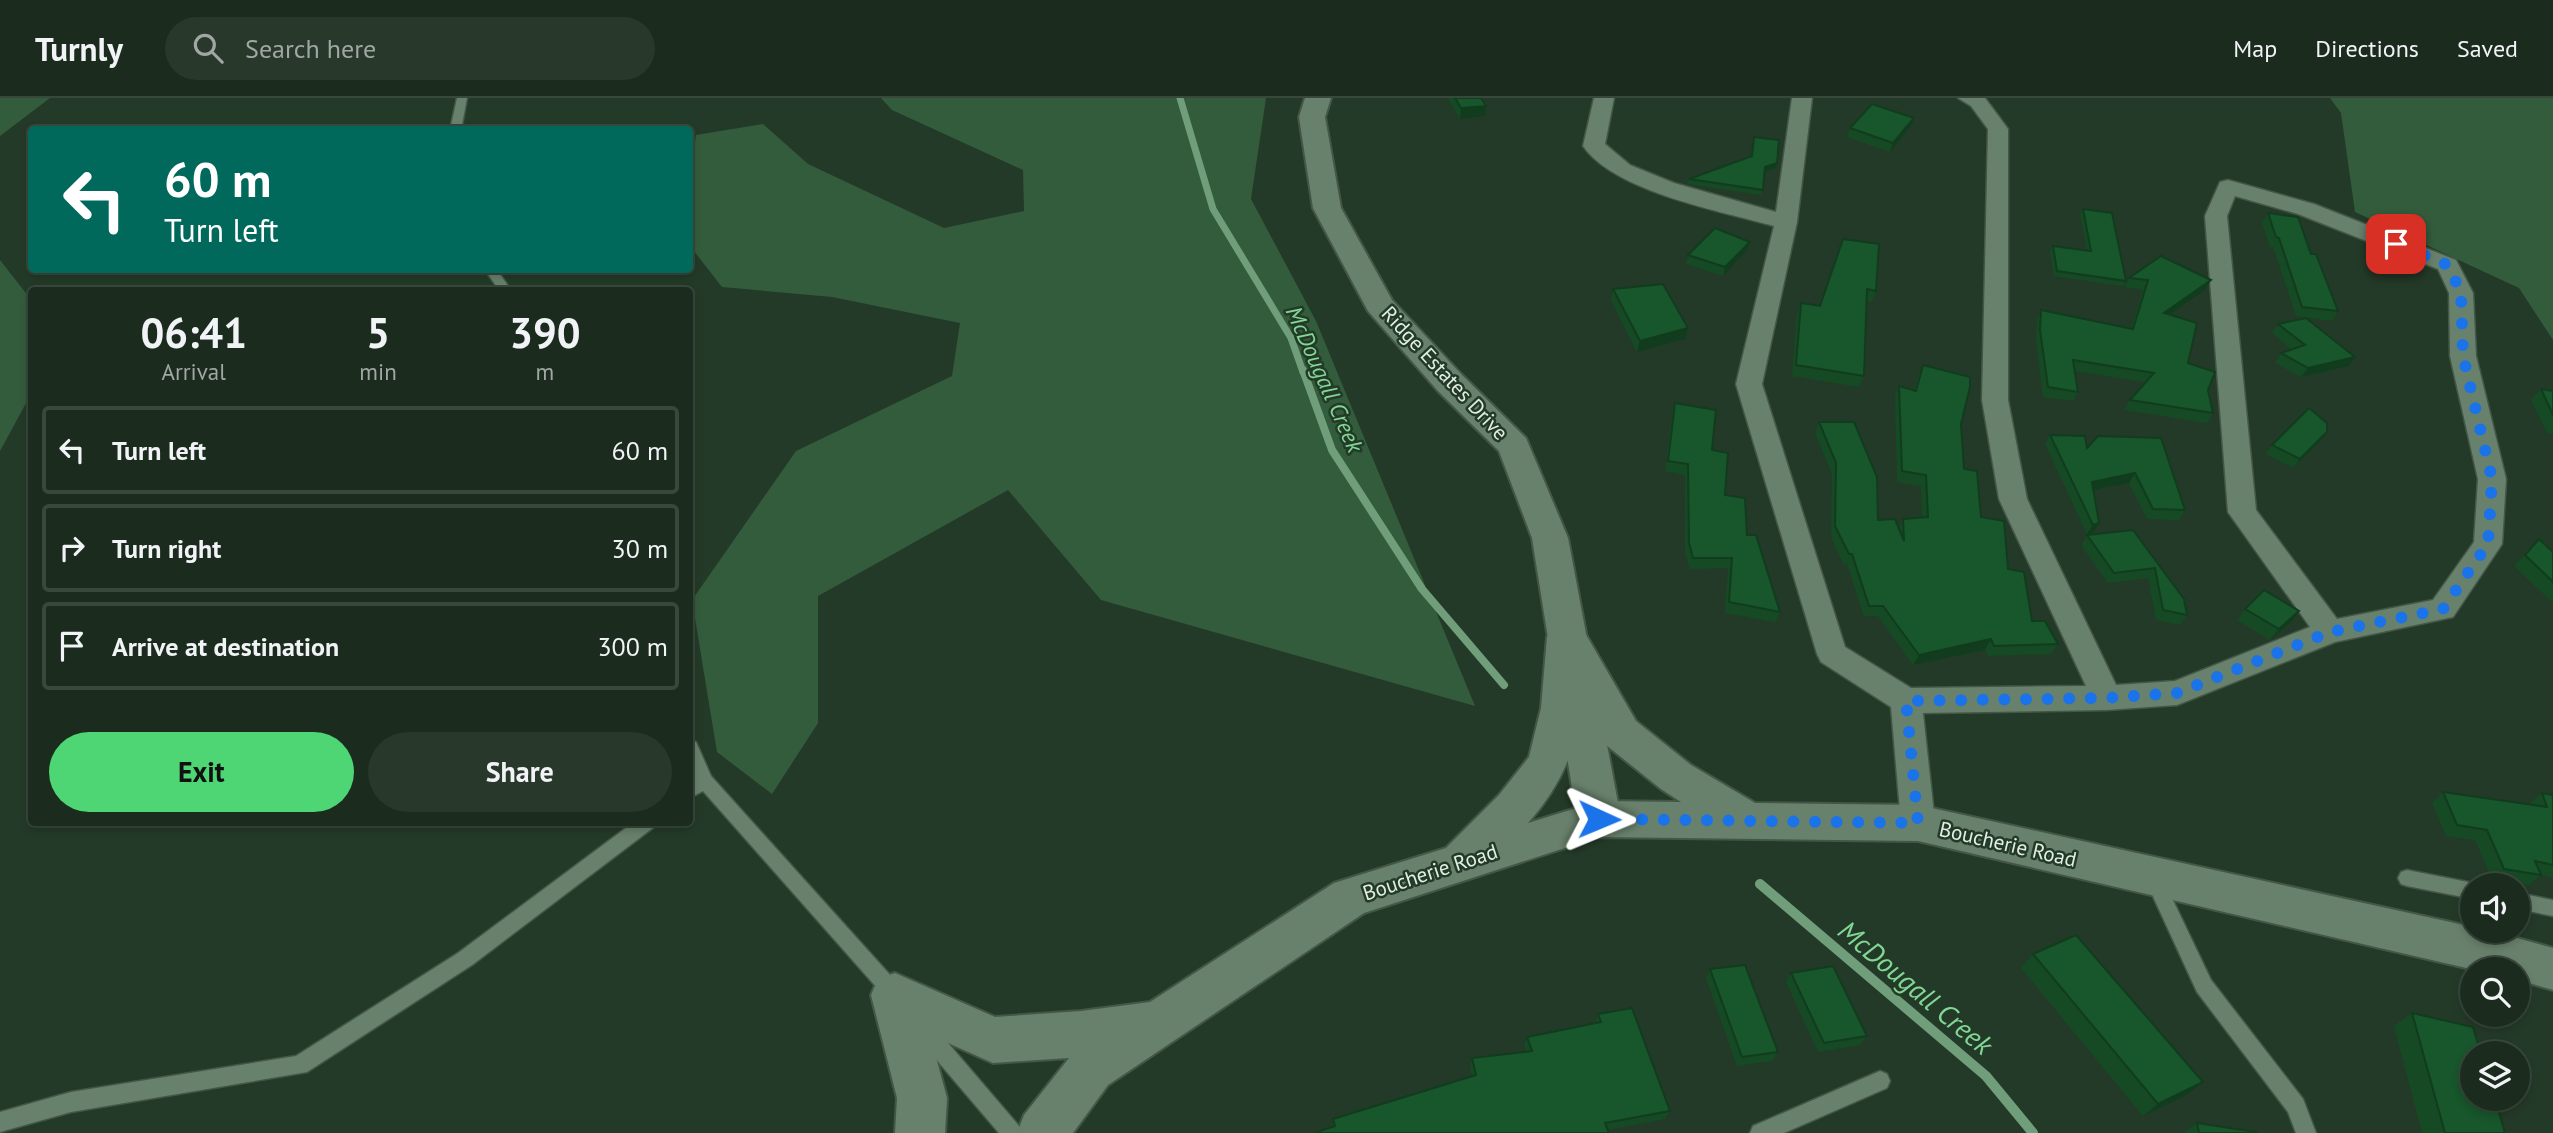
<!DOCTYPE html>
<style>
:root{--surface:#1b2c1e;--page:#28382b;--text:#f1f3f6;--muted:#a0a7a4;--line:#39483c;--accent:#4ed675}
body{margin:0;font-family:"PT Sans",sans-serif;background:var(--page);color:var(--text);height:100vh;display:flex;flex-direction:column;font-size:26px;white-space:nowrap}
*{box-sizing:border-box;margin:0}
p{font-size:23px;color:var(--muted)}
.icon{flex:none;width:38px;height:38px;fill:none;stroke:currentColor;stroke-width:2;stroke-linecap:round;stroke-linejoin:round}
.map{position:relative;flex:1;overflow:hidden}
.details{position:absolute;left:28px;top:189px;width:665px;height:539px;display:flex;flex-direction:column;background:var(--surface);border-radius:7px;box-shadow:0 4px 10px #0003,0 0 0 2px var(--line)}
.details>*{flex:none}
.banner{position:absolute;left:28px;top:28px;width:665px;height:147px;border-radius:7px;box-shadow:0 4px 10px #0003,0 0 0 2px var(--line);background:#00695c;color:#fff;overflow:hidden}
.controls{position:absolute;left:2460px;top:775px;display:grid;gap:14px}
.controls a{display:grid;place-items:center;width:70px;height:70px;border-radius:50%;background:var(--surface);box-shadow:0 4px 10px #0003,0 0 0 2px var(--line);font-size:35px}
.pin{position:absolute;display:grid;place-items:center;width:60px;height:60px;color:#fff;margin:-30px;border-radius:14px;box-shadow:0 4px 10px #0006}
.me{position:absolute;width:77px;margin:-38px;rotate:91deg;stroke-linejoin:round;filter:drop-shadow(0 0 5px #0008)}
.turn{display:flex;align-items:center;gap:24px;height:147px;padding:0 21px;font-size:32px}
.turn .icon{width:91px;height:91px;stroke-width:2.5}
.turn b{display:block;font-size:49px;line-height:60px}
.eta{display:flex;justify-content:space-evenly;align-items:center;height:119px;text-align:center}
.eta b{font-size:42px;font-weight:800;line-height:49px}
.primary-button{display:flex;gap:14px;margin-top:auto;padding:14px 21px}
.primary-button a{flex:1;height:80px;border-radius:42px;background:var(--accent);color:#111;font-size:28px;font-weight:800;line-height:80px;text-align:center}
.primary-button a+a{background:var(--page);color:var(--text)}
ul{padding:0;list-style:none}
li{display:flex;align-items:center;gap:21px;height:88px;margin:0 14px 10px;padding:0 7px;border:4px solid var(--line);border-radius:7px}
li div{flex:1}
li b{display:block;font-size:26px}
li em{font-style:normal}
header{display:flex;align-items:center;gap:42px;box-sizing:border-box;height:98px;padding:0 35px;background:var(--surface);border-bottom:2px solid var(--line)}
header strong{font-size:33px}
nav{display:flex;gap:38px;margin-inline-start:auto;font-size:24px}
.search{width:490px;height:63px;background:var(--page);display:flex;align-items:center;gap:18px;box-sizing:border-box;padding:0 24px;border-radius:38px;color:var(--muted);font-size:26px}
.map>svg:first-child{display:block}
.green{fill:#335c3c}
.lines{fill:none;stroke-linecap:round;stroke-linejoin:round}
.stream-far2{stroke:#709e7a;stroke-width:7}
.stream-far1{stroke:#709e7a;stroke-width:8}
.stream{stroke:#709e7a;stroke-width:10}
.service-casing{stroke:#435747;stroke-width:3}
.minor-casing{stroke:#435747;stroke-width:3}
.tertiary-casing{stroke:#435747;stroke-width:4}
.secondary-casing{stroke:#435747;stroke-width:4}
.service{fill:#68816c;fill-rule:evenodd}
.minor{fill:#68816c;fill-rule:evenodd}
.tertiary{fill:#68816c;fill-rule:evenodd}
.secondary{fill:#68816c;fill-rule:evenodd}
.wall{fill:#154a25}
.shaded-wall{fill:#113c1e}
.building{fill:#18562b;stroke:#113c1e;stroke-width:2}
.route{stroke:#1a73e8;stroke-width:12;stroke-dasharray:0 21.6}
.labels{text-anchor:middle;dominant-baseline:central;stroke-width:5;stroke-linejoin:round;paint-order:stroke}
.street-label{font-size:21px;fill:#e1efe3;stroke:#243a28}
.water-label{font-size:23px;font-style:italic;fill:#82d794;stroke:#243a28}
.near-water-label{font-size:28px;font-style:italic;fill:#82d794;stroke:#243a28}
</style>
<header>
<strong>Turnly</strong>
<div class="search"><svg class="icon" aria-label="search" viewBox="0 0 24 24"><circle cx="10" cy="10" r="6"/><path d="M15 15l6 6"/></svg>Search here</div>
<nav><a>Map</a><a>Directions</a><a>Saved</a></nav>
</header>
<div class="map">
<svg width="2553" height="1035" viewBox="0 0 2553 1035">
<rect width="100%" height="100%" fill="#243a28"/>
<g class="green">
<path d="M 0,0 L 50,0 L 0,38 Z"/>
<path d="M 881,0 L 1266,0 L 1251,101 L 1316,223 L 1475,608 L 1101,502 L 1008,392 L 818,498 L 818,625 L 772,696 L 717,654 L 692,502 L 796,353 L 952,278 L 960,225 L 832,199 L 722,189 L 690,148 L 690,79 L 696,37 L 763,26 L 808,66 L 944,130 L 1024,113 L 1023,72 L 892,12 Z"/>
<path d="M 2330,0 L 2553,0 L 2553,242 L 2519,190 L 2355,114 L 2341,15 Z"/>
<path d="M 0,162 L 32,203 L 31,296 L 0,353 Z"/>
</g>
<g class="lines">
<path class="stream-far2" d="M 1180,0 L 1213,111 L 1291,240 L 1303,274"/>
<path class="stream-far1" d="M 1303,272 L 1332,352 L 1422,491 L 1504,587"/>
<path class="stream" d="M 1760,786 L 1986,978 L 2033,1035"/>
<defs>
<g id="service">
<path d="M 457,0 L 467,0 L 461,32 L 450,32 Z"/>
<path d="M 485,172 L 497,172 L 511,192 L 499,192 Z"/>
<path d="M 690,642 L 696,644 L 711,678 L 900,888 L 903,894 L 900,900 L 893,903 L 886,900 L 703,693 L 690,700 L 690,683 L 694,680 L 690,668 Z"/>
<path d="M 634,724 L 657,724 L 654,729 L 472,867 L 307,974 L 71,1014 L 0,1034 L 0,1014 L 71,994 L 296,958 L 458,855 Z"/>
<path d="M 2407,772 L 2473,785 L 2480,788 L 2473,788 L 2473,801 L 2407,788 L 2401,786 L 2398,780 L 2401,774 Z"/>
<path d="M 2154,773 L 2160,775 L 2211,882 L 2303,1001 L 2316,1035 L 2296,1035 L 2288,1014 L 2197,894 L 2145,781 L 2148,775 Z"/>
<path d="M 2518,795 L 2553,802 L 2553,818 L 2518,811 Z"/>
<path d="M 918,916 L 925,918 L 1019,1028 L 1022,1035 L 999,1035 L 911,932 L 908,925 L 911,918 Z"/>
<path d="M 1880,973 L 1887,976 L 1890,983 L 1887,990 L 1784,1035 L 1750,1035 L 1753,1028 Z"/>
</g>
<path id="minor" d="M 1594,0 L 1614,0 L 1605,46 L 1630,67 L 1674,85 L 1776,114 L 1792,0 L 1812,0 L 1797,124 L 1762,286 L 1845,549 L 1911,590 L 2086,588 L 1999,401 L 1982,302 L 1988,31 L 1971,8 L 1958,0 L 1985,0 L 2008,31 L 2008,302 L 2027,401 L 2116,587 L 2175,583 L 2310,529 L 2228,414 L 2205,118 L 2220,84 L 2228,82 L 2314,106 L 2456,162 L 2473,195 L 2476,258 L 2506,381 L 2502,446 L 2453,519 L 2335,544 L 2177,607 L 2107,612 L 1923,615 L 1935,725 L 1930,735 L 1918,739 L 1906,735 L 1901,725 L 1891,609 L 1821,564 L 1817,556 L 1736,286 L 1774,128 C 1721,113 1615,94 1583,48 ZM 2235,98 L 2298,116 L 2438,171 L 2449,195 L 2450,258 L 2478,381 L 2474,444 L 2433,502 L 2337,521 L 2256,412 L 2227,118 Z"/>
<path id="tertiary" d="M 1305,0 L 1331,0 L 1325,19 L 1341,110 L 1392,202 L 1462,277 L 1526,340 L 1568,440 L 1621,721 L 1614,734 L 1599,739 L 1584,734 L 1577,721 L 1532,440 L 1499,353 L 1438,293 L 1368,213 L 1313,110 L 1299,19 Z"/>
<path id="secondary" d="M 1567,524 L 1581,528 L 1636,623 L 1691,667 L 1755,705 L 1918,707 L 2473,829 L 2473,833 L 2492,833 L 2553,850 L 2553,892 L 2518,882 L 2518,872 L 2475,872 L 1918,743 L 1599,739 L 1364,815 L 1108,987 L 1073,1035 L 1017,1035 L 1024,1017 L 1069,960 L 993,965 L 930,937 L 947,1000 L 945,1035 L 895,1035 L 897,1000 L 871,897 L 878,881 L 895,875 L 995,919 L 1081,913 L 1150,904 L 1334,785 L 1446,750 L 1499,697 L 1529,659 L 1541,610 L 1547,539 L 1553,528 ZM 1582,602 L 1606,647 L 1661,691 L 1681,704 L 1599,703 L 1528,725 C 1560,689 1578,650 1582,602 Z"/>
</defs>
<use href="#service" class="service-casing"/>
<use href="#minor" class="minor-casing"/>
<use href="#tertiary" class="tertiary-casing"/>
<use href="#secondary" class="secondary-casing"/>
<use href="#service" class="service"/>
<use href="#minor" class="minor"/>
<use href="#tertiary" class="tertiary"/>
<use href="#secondary" class="secondary"/>
</g>
<g class="wall">
<path d="M 1448,0 L 1481,0 L 1486,8 L 1485,18 L 1460,21 Z"/>
<path d="M 1914,20 L 1911,28 L 1890,54 L 1847,39 L 1850,30 Z"/>
<path d="M 1754,39 L 1776,70 L 1764,74 L 1763,92 L 1761,97 L 1687,86 L 1689,81 L 1751,58 Z"/>
<path d="M 2083,111 L 2126,183 L 2123,188 L 2054,178 L 2050,153 L 2053,148 L 2087,153 L 2080,116 Z"/>
<path d="M 2268,115 L 2311,156 L 2338,213 L 2332,223 L 2296,218 L 2273,149 L 2270,149 L 2262,125 Z"/>
<path d="M 1843,141 L 1876,193 L 1872,204 L 1867,202 L 1864,278 L 1859,289 L 1792,278 L 1797,216 L 1801,205 L 1820,208 Z"/>
<path d="M 1750,144 L 1747,152 L 1723,178 L 1686,166 L 1688,157 Z"/>
<path d="M 2129,180 L 2211,182 L 2205,192 L 2170,217 L 2188,265 L 2208,292 L 2213,315 L 2207,325 L 2124,312 L 2130,302 L 2146,284 L 2075,273 L 2078,294 L 2073,303 L 2043,299 L 2036,241 L 2037,222 L 2041,212 L 2131,231 L 2143,192 L 2124,189 Z"/>
<path d="M 1613,191 L 1688,230 L 1685,241 L 1637,254 L 1611,202 Z"/>
<path d="M 2278,226 L 2349,268 L 2301,279 L 2275,265 L 2281,255 L 2292,252 L 2272,235 Z"/>
<path d="M 1923,267 L 1961,326 L 1964,371 L 1981,419 L 2008,471 L 2032,523 L 2058,546 L 2051,556 L 1988,558 L 1985,552 L 1913,567 L 1878,518 L 1864,518 L 1847,466 L 1844,467 L 1831,439 L 1832,376 L 1815,335 L 1819,324 L 1878,422 L 1899,431 L 1903,421 L 1922,419 L 1921,388 L 1897,384 L 1895,298 L 1899,288 L 1914,292 L 1918,277 Z"/>
<path d="M 2541,291 L 2553,293 L 2553,336 L 2547,335 L 2531,302 Z"/>
<path d="M 1675,305 L 1712,352 L 1725,397 L 1747,437 L 1780,514 L 1776,524 L 1725,515 L 1728,470 L 1690,471 L 1685,455 L 1685,377 L 1665,373 L 1672,315 Z"/>
<path d="M 2050,337 L 2087,350 L 2098,338 L 2185,412 L 2179,422 L 2147,421 L 2129,385 L 2094,392 L 2099,425 L 2093,435 L 2087,436 L 2045,346 Z"/>
<path d="M 2320,343 L 2293,370 L 2266,356 L 2272,347 Z"/>
<path d="M 2133,432 L 2187,517 L 2180,527 L 2156,522 L 2148,480 L 2108,485 L 2081,447 L 2087,437 Z"/>
<path d="M 2539,441 L 2553,454 L 2553,505 L 2514,468 Z"/>
<path d="M 2245,511 L 2291,524 L 2270,542 L 2237,522 Z"/>
<path d="M 2443,694 L 2530,707 L 2530,705 L 2542,695 L 2553,697 L 2553,780 L 2541,777 L 2529,787 L 2492,781 L 2475,742 L 2446,738 L 2432,705 Z"/>
<path d="M 2033,856 L 2203,984 L 2187,997 L 2143,1018 L 2021,870 Z"/>
<path d="M 1710,871 L 1778,954 L 1772,963 L 1737,968 L 1706,880 Z"/>
<path d="M 1791,875 L 1867,938 L 1860,947 L 1818,954 L 1786,884 Z"/>
<path d="M 2412,915 L 2505,1035 L 2422,1035 L 2394,928 Z"/>
<path d="M 1598,916 L 1670,1013 L 1665,1021 L 1608,1032 L 1332,1029 L 1333,1021 L 1472,978 L 1470,969 L 1472,960 L 1526,954 L 1524,948 L 1527,939 L 1595,926 Z"/>
<path d="M 2197,1025 L 2257,1035 L 2184,1035 Z"/>
</g>
<g class="shaded-wall">
<path d="M 1486,8 L 1485,18 L 1460,21 L 1461,10 Z"/>
<path d="M 1914,20 L 1911,28 L 1890,54 L 1893,45 Z"/>
<path d="M 1777,65 L 1776,70 L 1763,74 L 1765,69 Z"/>
<path d="M 1750,144 L 1747,152 L 1723,178 L 1725,169 Z"/>
<path d="M 2211,182 L 2205,192 L 2158,225 L 2164,215 Z"/>
<path d="M 1688,230 L 1685,241 L 1637,254 L 1640,243 Z"/>
<path d="M 2355,259 L 2349,268 L 2301,279 L 2308,270 Z"/>
<path d="M 2327,334 L 2320,343 L 2293,370 L 2300,361 Z"/>
<path d="M 2135,375 L 2129,385 L 2087,393 L 2092,384 Z"/>
<path d="M 2099,425 L 2093,435 L 2087,436 L 2093,427 Z"/>
<path d="M 2299,513 L 2291,524 L 2270,542 L 2279,531 Z"/>
<path d="M 1991,541 L 1985,552 L 1913,567 L 1919,557 Z"/>
<path d="M 2203,984 L 2187,997 L 2143,1018 L 2158,1006 Z"/>
</g>
<g class="building">
<path d="M 1455,0 L 1481,0 L 1486,8 L 1461,10 Z"/>
<path d="M 1872,6 L 1914,20 L 1893,45 L 1850,30 Z"/>
<path d="M 1754,39 L 1779,42 L 1777,65 L 1765,69 L 1763,92 L 1689,81 L 1752,58 Z"/>
<path d="M 2083,111 L 2112,115 L 2126,183 L 2057,173 L 2053,148 L 2091,153 Z"/>
<path d="M 2268,115 L 2298,119 L 2311,156 L 2316,156 L 2338,213 L 2302,209 L 2279,140 L 2276,139 Z"/>
<path d="M 1715,130 L 1750,144 L 1725,169 L 1688,157 Z"/>
<path d="M 1843,141 L 1879,146 L 1876,193 L 1867,191 L 1864,278 L 1796,267 L 1801,205 L 1820,208 Z"/>
<path d="M 2161,158 L 2211,182 L 2164,215 L 2197,225 L 2188,265 L 2215,274 L 2208,292 L 2213,315 L 2130,302 L 2154,275 L 2073,262 L 2078,294 L 2048,289 L 2040,232 L 2041,212 L 2133,231 L 2148,182 L 2129,180 Z"/>
<path d="M 1663,186 L 1688,230 L 1640,243 L 1613,191 Z"/>
<path d="M 2306,220 L 2355,259 L 2308,270 L 2281,255 L 2305,247 L 2278,226 Z"/>
<path d="M 1923,267 L 1970,279 L 1970,289 L 1961,326 L 1964,371 L 1977,373 L 1981,419 L 2004,423 L 2008,471 L 2024,474 L 2032,523 L 2045,523 L 2058,546 L 1994,548 L 1991,541 L 1919,557 L 1883,508 L 1869,508 L 1852,456 L 1849,456 L 1835,428 L 1836,365 L 1819,324 L 1854,324 L 1877,379 L 1878,422 L 1895,421 L 1904,443 L 1903,421 L 1928,419 L 1926,377 L 1902,373 L 1899,288 L 1916,293 Z"/>
<path d="M 2541,291 L 2553,293 L 2553,317 Z"/>
<path d="M 1675,305 L 1716,312 L 1712,352 L 1728,355 L 1725,397 L 1745,400 L 1747,437 L 1756,437 L 1780,514 L 1729,504 L 1732,460 L 1693,460 L 1689,445 L 1688,366 L 1668,363 Z"/>
<path d="M 2309,310 L 2327,325 L 2327,334 L 2300,361 L 2272,347 Z"/>
<path d="M 2050,337 L 2085,338 L 2087,350 L 2098,338 L 2161,340 L 2185,412 L 2153,411 L 2135,375 L 2092,384 L 2099,425 L 2093,427 Z"/>
<path d="M 2133,432 L 2184,501 L 2187,517 L 2163,512 L 2155,470 L 2114,475 L 2087,437 Z"/>
<path d="M 2539,441 L 2553,454 L 2553,484 L 2525,457 Z"/>
<path d="M 2264,492 L 2299,513 L 2279,531 L 2245,511 Z"/>
<path d="M 2443,694 L 2547,709 L 2542,695 L 2553,697 L 2553,767 L 2535,763 L 2541,777 L 2504,771 L 2487,732 L 2457,727 Z"/>
<path d="M 2076,837 L 2203,984 L 2158,1006 L 2033,856 Z"/>
<path d="M 1745,867 L 1778,954 L 1742,959 L 1710,871 Z"/>
<path d="M 1833,868 L 1867,938 L 1824,945 L 1791,875 Z"/>
<path d="M 1632,910 L 1670,1013 L 1605,1025 L 1609,1035 L 1314,1035 L 1335,1028 L 1333,1021 L 1476,977 L 1472,960 L 1532,953 L 1527,939 L 1601,924 L 1598,916 Z"/>
<path d="M 2412,915 L 2473,929 L 2481,956 L 2473,956 L 2473,1001 L 2495,1001 L 2505,1035 L 2445,1035 Z"/>
<path d="M 2197,1025 L 2256,1034 L 2257,1035 L 2199,1035 Z"/>
</g>
<g class="lines">
<path class="route" d="M 1599,721 L 1918,725 L 1906,603 L 2107,600 L 2177,595 L 2330,534 L 2443,511 L 2488,446 L 2492,381 L 2463,258 L 2461,195 L 2448,167 L 2396,146"/>
</g>
<g class="labels">
<g class="street-label">
<text transform="translate(1445 275) rotate(47)">Ridge Estates Drive</text>
<text transform="translate(2008 746) rotate(13)">Boucherie Road</text>
<text transform="translate(1430 774) rotate(-18)">Boucherie Road</text>
</g>
<g class="water-label">
<text transform="translate(1325 281) rotate(66)">McDougall Creek</text>
</g>
<g class="near-water-label">
<text transform="translate(1916 889) rotate(40)">McDougall Creek</text>
</g>
</g>
</svg>
<div class="controls">
<a><svg class="icon" aria-label="sound" viewBox="0 0 24 24"><path d="M4 9h4l5-4v14l-5-4H4zM17 9q2 3 0 6"/></svg></a>
<a><svg class="icon" aria-label="search" viewBox="0 0 24 24"><circle cx="10" cy="10" r="6"/><path d="M15 15l6 6"/></svg></a>
<a><svg class="icon" aria-label="layers" viewBox="0 0 24 24"><path d="M12 4l9 5-9 5-9-5zM3 14l9 5 9-5"/></svg></a>
</div>
<div class="pin" style="left:2396px;top:146px;background:#d93025"><svg class="icon" aria-label="arrive" viewBox="0 0 24 24"><path d="M6 21V4h12l-3 4 3 4H6"/></svg></div>
<svg class="me" style="left:1599px;top:721px" viewBox="-20 -20 40 40"><path d="M0-17L14 15 0 8-14 15z" fill="#1a73e8" stroke="#fff" stroke-width="4"/></svg>
<div class="banner">
<div class="turn"><svg class="icon" aria-label="left" viewBox="0 0 24 24"><path d="M17 20v-9H6M10 6l-5 5 5 5"/></svg><div><b>60 m</b>Turn left</div></div>
</div>
<section class="details">
<div class="eta">
<div><b>06:41</b><p>Arrival</p></div>
<div><b>5</b><p>min</p></div>
<div><b>390</b><p>m</p></div>
</div>
<ul>
<li><svg class="icon" aria-label="left" viewBox="0 0 24 24"><path d="M17 20v-9H6M10 6l-5 5 5 5"/></svg><div><b>Turn left</b></div><em>60 m</em></li>
<li><svg class="icon" aria-label="right" viewBox="0 0 24 24"><path d="M7 20v-9h11M14 6l5 5-5 5"/></svg><div><b>Turn right</b></div><em>30 m</em></li>
<li><svg class="icon" aria-label="arrive" viewBox="0 0 24 24"><path d="M6 21V4h12l-3 4 3 4H6"/></svg><div><b>Arrive at destination</b></div><em>300 m</em></li>
</ul>
<div class="primary-button"><a>Exit</a><a>Share</a></div>
</section>
</div>
